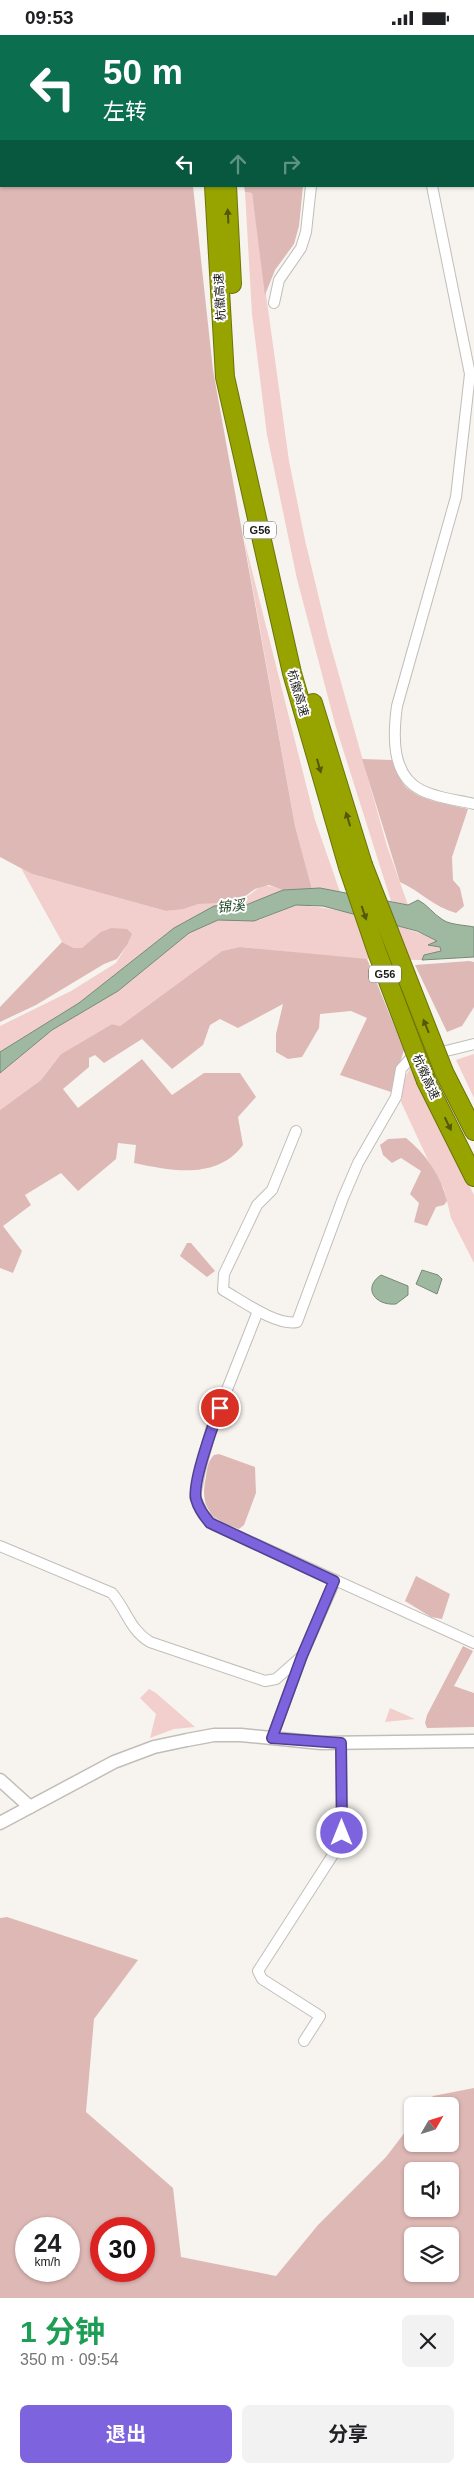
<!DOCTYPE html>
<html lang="zh">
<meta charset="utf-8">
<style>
:root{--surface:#fff;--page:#f2f2f2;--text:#202124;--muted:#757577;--accent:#7e63de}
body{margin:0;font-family:Arial,"Noto Sans SC",sans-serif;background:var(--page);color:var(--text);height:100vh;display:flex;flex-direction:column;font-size:19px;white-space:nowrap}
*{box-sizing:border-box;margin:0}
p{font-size:16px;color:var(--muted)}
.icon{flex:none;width:28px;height:28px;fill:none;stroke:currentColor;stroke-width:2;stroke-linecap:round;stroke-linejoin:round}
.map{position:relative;height:2263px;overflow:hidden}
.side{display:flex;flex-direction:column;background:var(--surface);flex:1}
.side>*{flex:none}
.banner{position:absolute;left:0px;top:0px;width:475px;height:152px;box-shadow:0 1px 4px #0004;background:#0b6e4f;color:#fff;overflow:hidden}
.needle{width:32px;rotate:51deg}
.fabs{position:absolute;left:404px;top:2062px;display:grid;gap:10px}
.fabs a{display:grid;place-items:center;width:55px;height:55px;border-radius:8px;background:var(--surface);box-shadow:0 1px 4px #0004;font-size:25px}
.speed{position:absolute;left:15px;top:2182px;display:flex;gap:10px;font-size:25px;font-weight:700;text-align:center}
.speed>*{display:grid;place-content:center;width:65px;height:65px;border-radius:50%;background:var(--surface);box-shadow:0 1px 4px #0004;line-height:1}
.speed small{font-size:12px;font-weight:400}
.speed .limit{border:8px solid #d22;background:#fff;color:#111}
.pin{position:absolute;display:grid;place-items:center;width:42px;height:42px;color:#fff;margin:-21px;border:2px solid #fff;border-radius:50%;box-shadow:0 1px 5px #0007}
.me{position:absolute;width:55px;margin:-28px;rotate:0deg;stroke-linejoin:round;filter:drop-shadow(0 0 4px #0008)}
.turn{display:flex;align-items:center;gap:18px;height:105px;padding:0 20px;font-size:22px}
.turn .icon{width:65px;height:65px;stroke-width:2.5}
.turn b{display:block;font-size:35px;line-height:42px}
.lanes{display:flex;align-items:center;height:48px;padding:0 20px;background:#0003;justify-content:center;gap:25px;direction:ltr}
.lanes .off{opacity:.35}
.round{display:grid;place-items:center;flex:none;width:52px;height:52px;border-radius:8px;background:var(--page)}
.summary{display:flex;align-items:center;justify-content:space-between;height:85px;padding:0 20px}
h1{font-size:30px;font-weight:700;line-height:38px;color:#1e9e55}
.action{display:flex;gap:10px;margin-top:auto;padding:10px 20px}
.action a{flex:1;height:58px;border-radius:8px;background:var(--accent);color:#fff;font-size:20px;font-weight:700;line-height:58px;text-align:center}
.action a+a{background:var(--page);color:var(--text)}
.status{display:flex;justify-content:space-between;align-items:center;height:35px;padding:0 25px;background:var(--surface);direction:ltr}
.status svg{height:14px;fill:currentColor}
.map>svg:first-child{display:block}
.green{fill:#f2cecc}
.forest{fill:#deb8b5;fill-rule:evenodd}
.water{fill:#9fb9a1;stroke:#778978}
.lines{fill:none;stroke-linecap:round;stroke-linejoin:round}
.minor-casing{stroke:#c1beb9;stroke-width:12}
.tertiary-casing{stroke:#c1beb9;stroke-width:15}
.motorway-casing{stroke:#6c7408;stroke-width:20}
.minor{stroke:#fff;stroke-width:10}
.tertiary{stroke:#fff;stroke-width:12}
.motorway{stroke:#97a400;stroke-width:18}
.motorway-bridge-casing{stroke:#6c7408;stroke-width:20;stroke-linecap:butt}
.motorway-bridge{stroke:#97a400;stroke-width:18}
.oneway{fill:#53580d}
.route-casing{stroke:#524090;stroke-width:12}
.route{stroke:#7e63de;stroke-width:9}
.labels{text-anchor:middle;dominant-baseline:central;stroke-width:4;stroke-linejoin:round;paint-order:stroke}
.shield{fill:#fff;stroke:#5f5f5d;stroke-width:1}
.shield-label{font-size:11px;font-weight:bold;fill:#1b1a18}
.street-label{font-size:12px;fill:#1b1a18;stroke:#fff}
.water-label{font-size:14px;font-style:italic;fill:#224a27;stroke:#fff}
</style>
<div class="status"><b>09:53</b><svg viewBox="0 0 49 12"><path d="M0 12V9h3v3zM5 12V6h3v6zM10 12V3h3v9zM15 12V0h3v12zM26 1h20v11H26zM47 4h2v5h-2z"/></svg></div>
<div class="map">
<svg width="474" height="2263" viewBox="0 0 474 2263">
<rect width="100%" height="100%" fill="#f7f4ef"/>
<g class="green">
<path d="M 245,157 L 252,158 L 289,426 L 305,505 L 328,601 L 387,811 L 408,870 L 391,866 L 335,689 L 297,544 L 267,400 L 252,279 Z"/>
<path d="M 244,504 L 315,785 L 340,857 L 312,854 L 295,791 Z"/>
<path d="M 21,833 L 32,839 L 166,876 C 179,875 189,870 201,868 C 212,867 227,870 237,866 C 259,859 255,844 283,855 L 246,870 L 214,871 L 174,893 L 79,968 L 0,1017 L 0,991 L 71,956 L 116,928 L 127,910 L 91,907 L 82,913 L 74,913 L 62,907 Z"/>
<path d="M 296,870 C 336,872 403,889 439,907 L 441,916 L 425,920 L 422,925 L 356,924 L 241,912 L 222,916 L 120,991 L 112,989 L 61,1019 L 41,1045 L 0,1075 L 0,1038 L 52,995 L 118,956 L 189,898 L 218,885 L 259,885 Z"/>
<path d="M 474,1019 L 474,1063 L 456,1025 Z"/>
<path d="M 411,1032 L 474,1160 L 474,1228 L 451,1183 L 444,1154 L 428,1125 L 401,1067 L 404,1044 Z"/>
<path d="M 149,1654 L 156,1658 L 195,1692 L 174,1694 L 150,1703 L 156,1679 L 140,1663 Z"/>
<path d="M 390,1673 L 415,1684 L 385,1687 Z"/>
</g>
<g class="forest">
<path d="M 0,0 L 185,0 L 1,1 L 1,151 L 193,151 L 213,335 L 295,791 L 312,854 L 283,855 L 269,850 L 255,854 L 237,867 L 198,869 L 183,874 L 166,876 L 32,839 L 0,822 Z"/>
<path d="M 244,151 L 303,151 L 299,191 L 294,209 L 275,235 L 265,260 L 252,158 L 245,157 Z"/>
<path d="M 362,724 L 392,725 C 395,732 398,741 402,747 C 414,766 449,769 468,774 L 452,822 L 453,845 L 460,853 L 464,871 L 456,878 C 434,872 420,856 400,847 Z"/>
<path d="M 111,893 L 127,894 L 132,899 L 127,910 L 117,924 L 104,929 L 36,970 L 0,987 L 0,972 L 62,907 L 74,913 L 82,913 L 101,897 Z"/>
<path d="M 240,912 L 367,924 L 404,1015 L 391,1057 L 340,1040 L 367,983 L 351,976 L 320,979 L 319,993 L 302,1022 L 288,1024 L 276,1017 L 276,999 L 283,969 L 238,993 L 220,984 L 210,990 L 203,1010 L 172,1034 L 142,1004 L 104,1028 L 95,1020 L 89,1023 L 89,1032 L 63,1054 L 78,1073 L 142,1024 L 172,1060 L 204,1038 L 240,1038 L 256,1062 L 238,1082 L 243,1110 C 217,1145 172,1136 134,1128 L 136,1110 L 118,1108 L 116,1124 L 78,1156 L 61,1138 L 25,1160 L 31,1170 L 3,1191 L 22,1216 L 13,1238 L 0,1233 L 0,1075 L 41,1045 L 61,1019 L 112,989 L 120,991 L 222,916 Z"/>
<path d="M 469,926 L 474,927 L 474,972 L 462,991 L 447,997 L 415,930 Z"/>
<path d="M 406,1103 C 426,1119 441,1141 447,1166 L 444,1170 L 436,1172 L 427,1191 L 414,1187 L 419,1168 L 410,1159 L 421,1136 L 401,1123 L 392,1128 L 383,1120 L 380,1110 L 388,1104 Z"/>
<path d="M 187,1208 L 191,1208 L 215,1236 L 207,1242 L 180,1221 Z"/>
<path d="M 219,1419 L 255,1432 L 256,1458 L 244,1490 L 239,1494 C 211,1485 199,1472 206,1442 C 207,1433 208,1426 214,1420 Z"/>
<path d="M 416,1541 L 450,1559 L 442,1584 L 431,1582 L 405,1566 Z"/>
<path d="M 463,1611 L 473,1616 L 454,1651 L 474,1658 L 474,1692 L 427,1693 L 425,1688 L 427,1680 Z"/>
<path d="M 7,1882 L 138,1925 L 94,1984 L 86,2077 L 173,2153 L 181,2222 L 276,2241 L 318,2190 L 386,2122 L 412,2088 L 412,2109 L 450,2109 L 450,2071 L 425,2071 L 433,2061 L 474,2053 L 474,2263 L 0,2263 L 0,1883 ZM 450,2136 L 450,2174 L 412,2174 L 412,2136 ZM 26,2194 L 69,2194 L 69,2236 L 26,2236 ZM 101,2194 L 144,2194 L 144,2236 L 101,2236 ZM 450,2201 L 450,2239 L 412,2239 L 412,2201 Z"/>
</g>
<g class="water">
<path d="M 320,853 L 408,870 L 418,865 C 428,870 433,879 443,885 C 451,890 465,890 474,892 L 474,922 L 422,925 L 424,920 L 441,916 L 440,912 L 428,910 L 437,906 L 417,896 L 323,871 L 296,870 L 254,886 L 218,885 L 189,898 L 118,956 L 52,995 L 0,1038 L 0,1017 L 79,968 L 174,893 L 214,871 L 246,870 L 283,855 Z"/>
<path d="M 422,1235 L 438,1240 L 442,1244 L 437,1259 L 416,1249 Z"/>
<path d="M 381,1240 L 408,1251 L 408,1260 L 396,1269 C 375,1271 362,1253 381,1240 Z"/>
</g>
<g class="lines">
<defs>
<g id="minor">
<path d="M 324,1 L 324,0"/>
<path d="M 446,1 L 446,0"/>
<path d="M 432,151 L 470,339 L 456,462 L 397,671 C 393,700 391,740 421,755 C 436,763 458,765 474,769"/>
<path d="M 274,268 L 279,245 L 301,213 L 306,197 L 311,151"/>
<path d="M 434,1019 L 474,1009"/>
<path d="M 296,1096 L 272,1155 L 257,1170 L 224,1239 L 223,1255 C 241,1265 276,1291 297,1287 L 343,1163 L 358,1128 L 396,1062 L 401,1034 L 409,1025 L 420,1022"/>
<path d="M 258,1276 L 211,1395 L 200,1435 L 195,1462 L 203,1479 L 214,1490 L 474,1608"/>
<path d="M 0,1511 L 112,1558 C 127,1576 130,1595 150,1607 L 265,1646 L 276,1644 L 302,1621"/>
<path d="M 272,1703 L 302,1621 L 335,1546"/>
<path d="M 304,2006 L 320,1981 L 262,1944 L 258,1936 L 336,1815 L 342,1798 L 341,1708"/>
</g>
<g id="tertiary">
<path d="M 0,1745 L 30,1772"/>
<path d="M 0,1788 L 114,1727 L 154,1712 L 187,1705 L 214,1700 L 241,1700 L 321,1708 L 474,1706"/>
</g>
<g id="motorway">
<path d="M 205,0 L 205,1"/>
<path d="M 220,0 L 220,1"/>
<path d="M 214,151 L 225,342 L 292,638 L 348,832"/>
<path d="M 227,151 L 232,249"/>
<path d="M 313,668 L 363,830"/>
<path d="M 444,1037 L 474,1096"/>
<path d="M 426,1046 L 474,1142"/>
</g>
</defs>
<use href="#minor" class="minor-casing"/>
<use href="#tertiary" class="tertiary-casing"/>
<use href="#motorway" class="motorway-casing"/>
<use href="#minor" class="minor"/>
<use href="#tertiary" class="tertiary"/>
<use href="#motorway" class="motorway"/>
<defs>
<g id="motorway-bridge">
<path d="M 363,830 L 444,1037"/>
<path d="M 348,832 L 377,917 L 426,1046"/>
</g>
</defs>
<use href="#motorway-bridge" class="motorway-bridge-casing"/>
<use href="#motorway-bridge" class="motorway-bridge"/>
</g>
<defs><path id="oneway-solid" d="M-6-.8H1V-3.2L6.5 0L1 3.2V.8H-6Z" transform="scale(1.25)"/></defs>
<g class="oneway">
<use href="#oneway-solid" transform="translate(228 181) rotate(-93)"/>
<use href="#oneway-solid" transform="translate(319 731) rotate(74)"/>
<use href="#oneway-solid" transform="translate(348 784) rotate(-107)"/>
<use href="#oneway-solid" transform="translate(364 878) rotate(71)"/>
<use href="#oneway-solid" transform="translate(426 991) rotate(-112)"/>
<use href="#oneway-solid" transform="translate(448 1089) rotate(64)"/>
</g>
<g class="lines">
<defs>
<path id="route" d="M 220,1373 C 213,1390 192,1448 196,1464 C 198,1472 204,1481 210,1488 L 334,1546 L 302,1621 L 272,1703 L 341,1708 L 342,1798"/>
</defs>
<use href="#route" class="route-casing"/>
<use href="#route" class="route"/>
</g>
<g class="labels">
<g class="shield">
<rect x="244" y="486.5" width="32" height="17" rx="4"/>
<rect x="369" y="930.5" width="32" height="17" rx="4"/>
</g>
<g class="shield-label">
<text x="260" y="495">G56</text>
<text x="385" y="939">G56</text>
</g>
<g class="street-label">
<text transform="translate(220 262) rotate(-93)">杭徽高速</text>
<text transform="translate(298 658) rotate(74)">杭徽高速</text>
<text transform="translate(426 1042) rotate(66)">杭徽高速</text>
</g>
<g class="water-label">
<text transform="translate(231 871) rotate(-6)">锦溪</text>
</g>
</g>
</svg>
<div class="fabs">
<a><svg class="needle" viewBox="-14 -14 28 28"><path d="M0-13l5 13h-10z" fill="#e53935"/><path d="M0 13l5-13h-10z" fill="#757577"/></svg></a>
<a><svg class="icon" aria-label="sound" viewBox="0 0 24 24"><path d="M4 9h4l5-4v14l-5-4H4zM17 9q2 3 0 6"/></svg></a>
<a><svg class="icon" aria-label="layers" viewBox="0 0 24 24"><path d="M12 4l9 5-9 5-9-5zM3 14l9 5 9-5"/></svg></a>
</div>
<div class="speed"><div>24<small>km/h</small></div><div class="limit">30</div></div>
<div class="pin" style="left:220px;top:1373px;background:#d93025"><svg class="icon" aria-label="arrive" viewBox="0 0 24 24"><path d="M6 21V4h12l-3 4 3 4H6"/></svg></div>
<svg class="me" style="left:342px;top:1798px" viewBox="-20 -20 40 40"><circle r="17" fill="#7e63de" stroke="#fff" stroke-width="3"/><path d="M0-11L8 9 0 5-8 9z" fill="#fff"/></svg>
<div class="banner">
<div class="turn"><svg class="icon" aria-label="left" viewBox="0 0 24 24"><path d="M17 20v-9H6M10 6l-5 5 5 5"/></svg><div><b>50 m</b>左转</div></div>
<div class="lanes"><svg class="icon" aria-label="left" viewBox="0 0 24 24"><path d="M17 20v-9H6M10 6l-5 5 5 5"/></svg><svg class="icon off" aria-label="ahead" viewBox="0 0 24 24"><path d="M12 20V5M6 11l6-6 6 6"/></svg><svg class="icon off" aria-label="right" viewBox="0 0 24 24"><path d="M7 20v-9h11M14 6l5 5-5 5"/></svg></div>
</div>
</div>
<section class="side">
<div class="summary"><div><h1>1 分钟</h1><p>350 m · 09:54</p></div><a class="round"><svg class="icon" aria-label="close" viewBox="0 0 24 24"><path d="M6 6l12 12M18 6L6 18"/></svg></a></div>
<div class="action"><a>退出</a><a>分享</a></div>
</section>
